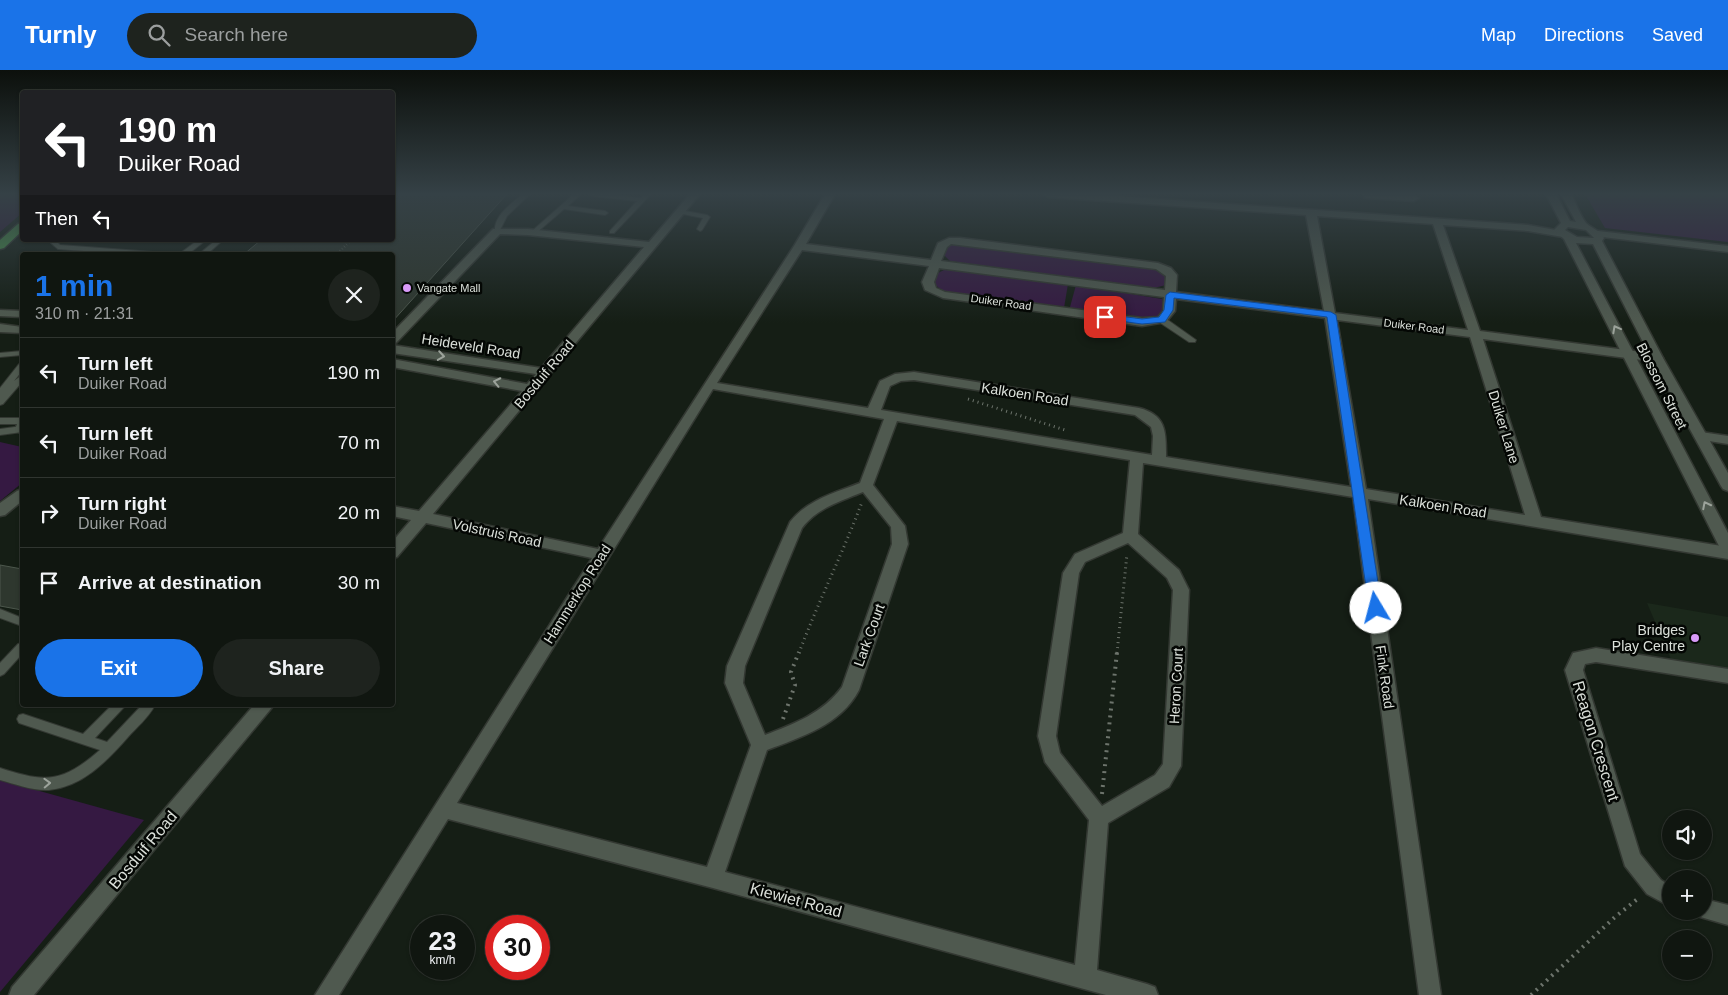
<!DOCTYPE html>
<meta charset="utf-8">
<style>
:root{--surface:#101610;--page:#1e231e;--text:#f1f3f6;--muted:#9c9f9f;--line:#303530;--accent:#1a73e8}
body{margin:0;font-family:Helvetica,sans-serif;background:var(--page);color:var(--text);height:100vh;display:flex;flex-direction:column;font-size:19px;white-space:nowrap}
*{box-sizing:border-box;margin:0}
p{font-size:16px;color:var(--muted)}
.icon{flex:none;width:28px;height:28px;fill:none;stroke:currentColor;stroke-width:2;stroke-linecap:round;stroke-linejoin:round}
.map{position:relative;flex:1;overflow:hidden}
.panel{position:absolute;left:20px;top:182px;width:375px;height:455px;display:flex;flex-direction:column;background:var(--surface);border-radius:5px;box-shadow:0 1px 4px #0004,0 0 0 1px var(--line)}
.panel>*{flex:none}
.top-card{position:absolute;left:20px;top:20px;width:375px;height:152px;border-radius:5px;box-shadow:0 1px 4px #0004,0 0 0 1px var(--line);background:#202124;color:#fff;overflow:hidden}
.tools{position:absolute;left:1662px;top:740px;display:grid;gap:10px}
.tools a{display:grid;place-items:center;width:50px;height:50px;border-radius:50%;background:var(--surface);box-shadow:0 1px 4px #0004,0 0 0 1px var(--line);font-size:25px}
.speed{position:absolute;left:410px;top:845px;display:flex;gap:10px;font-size:25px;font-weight:700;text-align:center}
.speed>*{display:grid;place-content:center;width:65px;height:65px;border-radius:50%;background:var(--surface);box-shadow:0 1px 4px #0004,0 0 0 1px var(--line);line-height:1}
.speed small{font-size:12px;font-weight:400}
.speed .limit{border:8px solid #d22;background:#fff;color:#111}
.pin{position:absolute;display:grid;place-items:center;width:42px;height:42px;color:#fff;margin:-21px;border-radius:10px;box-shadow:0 2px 8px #0006}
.me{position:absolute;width:55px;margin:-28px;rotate:352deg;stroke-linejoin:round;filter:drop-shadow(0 0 4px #0008)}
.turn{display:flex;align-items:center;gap:18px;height:105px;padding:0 15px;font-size:22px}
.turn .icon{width:65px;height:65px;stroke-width:2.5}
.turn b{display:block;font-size:35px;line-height:42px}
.then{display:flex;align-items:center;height:48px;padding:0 15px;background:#0003;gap:10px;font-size:19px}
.round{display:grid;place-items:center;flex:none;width:52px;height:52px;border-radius:26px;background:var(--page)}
.summary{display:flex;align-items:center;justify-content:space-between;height:85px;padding:0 15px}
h1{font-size:30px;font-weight:800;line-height:38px;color:var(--accent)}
.cta{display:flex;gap:10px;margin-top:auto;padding:10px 15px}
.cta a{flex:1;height:58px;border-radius:30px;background:var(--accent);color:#fff;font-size:20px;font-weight:800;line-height:58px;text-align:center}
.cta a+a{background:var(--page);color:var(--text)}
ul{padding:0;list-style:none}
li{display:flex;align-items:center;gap:15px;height:70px;padding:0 15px;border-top:1px solid var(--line)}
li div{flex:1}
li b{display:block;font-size:19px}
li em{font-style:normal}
header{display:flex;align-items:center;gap:30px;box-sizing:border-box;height:70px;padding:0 25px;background:var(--accent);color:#fff}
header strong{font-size:24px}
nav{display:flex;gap:28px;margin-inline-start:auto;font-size:18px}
.search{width:350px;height:45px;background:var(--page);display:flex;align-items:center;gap:12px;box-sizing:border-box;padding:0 18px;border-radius:28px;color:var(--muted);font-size:19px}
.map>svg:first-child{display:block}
.built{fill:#1b281b}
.green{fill:#351942}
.building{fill:#2e372e;stroke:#4d574d}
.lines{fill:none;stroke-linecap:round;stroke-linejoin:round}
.service-casing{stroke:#333832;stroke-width:2}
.minor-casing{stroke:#333832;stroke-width:3}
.tertiary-casing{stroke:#333832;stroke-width:3}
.trunk-casing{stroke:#333832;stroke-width:3}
.path-far2{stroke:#6d746c;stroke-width:2.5;stroke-dasharray:0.5 2.5;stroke-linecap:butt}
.path-far1{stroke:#6d746c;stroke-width:3;stroke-dasharray:1 4;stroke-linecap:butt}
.path{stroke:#6d746c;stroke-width:4;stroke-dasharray:2 5;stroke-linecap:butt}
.service{fill:#4f594f;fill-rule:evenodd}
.minor{fill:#4f594f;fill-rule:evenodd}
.tertiary{fill:#4f594f;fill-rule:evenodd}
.trunk{fill:#4c994e;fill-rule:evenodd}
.oneway{stroke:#9ca39b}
.route{fill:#1a73e8;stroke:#114b97}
.poi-dot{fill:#d89af8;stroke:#040704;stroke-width:2}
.labels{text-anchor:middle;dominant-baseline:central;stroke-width:5;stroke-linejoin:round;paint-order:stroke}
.far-poi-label{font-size:11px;fill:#dbe0da;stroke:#040704;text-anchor:start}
.far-street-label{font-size:11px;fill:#dbe0da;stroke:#040704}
.street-label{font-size:14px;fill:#dbe0da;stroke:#040704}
.poi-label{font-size:14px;fill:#dbe0da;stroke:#040704;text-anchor:end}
.near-street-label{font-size:16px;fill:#dbe0da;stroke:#040704}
</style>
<header>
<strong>Turnly</strong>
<div class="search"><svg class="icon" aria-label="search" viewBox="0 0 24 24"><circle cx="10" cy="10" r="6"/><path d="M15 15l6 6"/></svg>Search here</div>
<nav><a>Map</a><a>Directions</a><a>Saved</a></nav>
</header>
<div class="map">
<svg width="1728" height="925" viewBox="0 0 1728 925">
<rect width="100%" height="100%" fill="#151e15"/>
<path class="built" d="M 1647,533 L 1728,547 L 1728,600 L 1671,589 Z"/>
<g class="green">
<path d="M 0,124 L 22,124 L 22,143 L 0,162 Z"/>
<path d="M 1585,124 L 1728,124 L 1728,172 L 1605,158 Z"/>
<path d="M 952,174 L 1156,198 L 1167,205 L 1166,215 L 1154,218 L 950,191 L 944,185 L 948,176 Z"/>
<path d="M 946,199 L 1068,214 L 1064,238 L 944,222 L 934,214 L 938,203 Z"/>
<path d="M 1076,215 L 1162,229 C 1164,234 1164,241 1161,246 L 1147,250 L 1072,239 L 1070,237 Z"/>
<path d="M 0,372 L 22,377 L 22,413 L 0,431 Z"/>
<path d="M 0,710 L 144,750 L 0,922 Z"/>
</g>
<g class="building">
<path d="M 392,124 L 507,124 L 392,252 L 392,185 L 243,185 L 261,170 L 392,170 Z"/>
<path d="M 0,495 L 22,499 L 22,540 L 0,536 Z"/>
</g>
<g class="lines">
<defs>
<g id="service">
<path d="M 523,124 L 530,124 L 507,146 L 499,162 L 495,162 C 493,146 512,133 523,124 Z"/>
<path d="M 574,124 L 581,124 L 568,136 L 605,141 L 608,143 L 605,145 L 564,139 L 535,164 L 531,164 L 531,162 Z"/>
<path d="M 589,124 L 608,124 L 641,128 L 644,124 L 651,124 L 614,163 L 610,163 L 610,161 L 637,131 L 592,126 Z"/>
<path d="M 680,140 L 707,145 L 710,147 L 702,160 L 700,161 L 697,159 L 703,148 L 678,143 L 678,141 Z"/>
<path d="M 53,170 L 59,170 L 58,173 L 60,175 L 166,183 L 170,185 L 137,185 L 58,179 L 51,173 Z"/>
<path d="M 198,170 L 206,170 L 187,185 L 178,185 Z"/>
<path d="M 216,170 L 223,170 L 206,185 L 198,185 Z"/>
<path d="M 1159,248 L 1165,248 L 1196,270 L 1195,272 L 1189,272 L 1159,252 Z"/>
<path d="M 22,281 L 22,285 L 0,287 L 0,283 Z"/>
<path d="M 19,294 L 22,294 L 22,301 L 14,311 L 22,305 L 22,312 L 3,334 L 0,335 L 0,318 Z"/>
<rect x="0" y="348" width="22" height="6"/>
<path d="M 22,356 L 22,362 L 0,365 L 0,359 Z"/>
<path d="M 0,539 L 22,548 L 22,556 L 0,548 Z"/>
<path d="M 22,573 L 22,584 L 4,604 L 0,606 L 0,593 L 18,574 Z"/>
<path d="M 112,635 L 126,635 L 95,668 L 107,672 L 142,635 L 155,635 C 149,647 136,658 128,667 C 107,691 82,717 49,720 C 33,721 15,714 0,710 L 0,698 C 46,713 62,713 100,680 L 19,653 L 17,649 L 19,645 L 23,644 L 83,664 Z"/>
</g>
<g id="minor">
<path d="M 690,124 L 700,124 L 433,444 L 598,479 L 794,176 L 825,124 L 835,124 L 806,174 L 931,190 L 938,173 L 949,168 L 960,168 L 1158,193 L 1171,198 L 1177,205 L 1176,222 L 1324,241 L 1306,145 L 1048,127 L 1043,124 L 1089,124 L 1528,155 L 1567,162 L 1568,164 L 1563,167 L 1528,161 L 1443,155 L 1480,261 L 1657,284 L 1663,288 L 1657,292 L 1483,269 L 1541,447 L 1728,477 L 1728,489 L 1368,429 L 1441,925 L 1419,925 L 1353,427 L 1143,393 L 1138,464 L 1179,500 L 1189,520 L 1181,696 L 1169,717 L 1108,753 L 1097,900 L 1147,914 L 1155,917 L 1158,925 L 1106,925 L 713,818 L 448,749 L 339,925 L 315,925 L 592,488 L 426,453 L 397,487 L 392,488 L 392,472 L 411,450 L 392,446 L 392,436 L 419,441 L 522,321 L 392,297 L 392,289 L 527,314 L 536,304 L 392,283 L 392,275 L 541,298 L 644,177 L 528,165 L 500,164 L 396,273 L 392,273 L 392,263 L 493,159 L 528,159 L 649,172 ZM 1317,146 L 1433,154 L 1468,260 L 1335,243 ZM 951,174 L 1156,199 L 1166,206 L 1165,220 L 941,191 L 947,177 ZM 802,180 L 929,196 L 922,212 L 925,220 L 943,228 L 1142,256 L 1166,252 L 1175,241 L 1176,229 L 1325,248 L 1351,417 L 1166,387 C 1166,363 1167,345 1139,338 L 914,302 L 895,304 L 880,311 L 868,338 L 717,313 ZM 939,198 L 1164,227 L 1163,241 L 1158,247 L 1142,248 L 945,222 L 936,218 L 934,212 ZM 1337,250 L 1470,267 L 1525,445 L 1366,419 ZM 914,310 L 1135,345 L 1151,357 L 1153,366 L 1152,385 L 881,340 L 890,316 L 901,311 ZM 713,319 L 884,349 L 860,413 C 834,423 807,430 790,452 L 727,596 L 725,613 L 751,675 L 707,797 L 457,733 ZM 897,351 L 1130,390 L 1123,463 L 1075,484 L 1063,503 L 1038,666 L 1045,692 L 1089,750 L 1075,895 L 725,802 L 767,680 C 801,667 841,655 859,620 L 908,474 L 905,456 L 873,415 ZM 863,422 L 891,457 L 892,474 L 842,617 C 823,643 794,654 765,665 L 743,613 L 745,596 L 802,458 C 817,438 841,431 863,422 ZM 1128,473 L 1167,508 L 1173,520 L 1163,694 L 1155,705 L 1102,736 L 1060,683 L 1056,666 L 1079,503 L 1085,492 Z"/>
<path d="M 1363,124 L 1414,125 L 1419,128 L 1414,131 L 1367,128 L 1364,127 Z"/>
<path d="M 1598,161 L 1728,176 L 1728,182 L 1594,166 L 1593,164 Z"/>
<path d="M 0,240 L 22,241 L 22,247 L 0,246 Z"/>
<path d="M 0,254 L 22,257 L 22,263 L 0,262 Z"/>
<path d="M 22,353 L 22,364 L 15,360 L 17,354 Z"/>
<path d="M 1701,362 L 1728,366 L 1728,374 L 1696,369 L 1694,366 L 1696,363 Z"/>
<path d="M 22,419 L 22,431 L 5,445 L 0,446 L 0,433 L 17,421 Z"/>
<path d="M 1596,578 L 1728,599 L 1728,613 L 1596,592 L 1585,594 L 1583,600 L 1640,784 L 1661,810 L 1671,816 L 1671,837 L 1647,824 L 1625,796 L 1565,600 L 1573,583 Z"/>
<path d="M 254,635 L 274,635 L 34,925 L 9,925 L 12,917 Z"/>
<path d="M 1704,829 L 1728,835 L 1728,855 L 1697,846 L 1695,841 L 1704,841 Z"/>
</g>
<path id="tertiary" d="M 1546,124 L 1556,124 L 1570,151 L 1576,152 L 1561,124 L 1571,124 C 1576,133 1580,145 1586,153 C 1592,159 1599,159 1604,168 L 1602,171 L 1663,288 L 1728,403 L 1728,421 L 1723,419 L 1721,416 L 1651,288 L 1593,174 L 1576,173 L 1728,463 L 1728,483 L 1723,482 L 1720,478 L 1564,169 L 1554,160 L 1561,153 ZM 1568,157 L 1586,160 L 1594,168 L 1577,167 L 1565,160 Z"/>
<path id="trunk" d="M 22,153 L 22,161 L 4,178 L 0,179 L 0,170 L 18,154 Z"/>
</defs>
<use href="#service" class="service-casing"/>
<use href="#minor" class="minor-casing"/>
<use href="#tertiary" class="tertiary-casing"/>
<use href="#trunk" class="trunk-casing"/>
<g class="path-far2">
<path d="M 392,130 L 399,124"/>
<path d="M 340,181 L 351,170"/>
</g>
<g class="path-far1">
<path d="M 968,329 L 1065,360"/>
<path d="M 799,583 C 818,532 843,483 862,432"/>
<path d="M 1117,583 L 1127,484"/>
</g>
<g class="path">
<path d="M 783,649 L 795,615 L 791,602 L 799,582"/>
<path d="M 1102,724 L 1117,582"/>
<path d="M 1531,925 L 1615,847 L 1640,827"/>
</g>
<use href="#service" class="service"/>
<use href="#minor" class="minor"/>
<use href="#tertiary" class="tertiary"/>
<use href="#trunk" class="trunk"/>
</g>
<defs><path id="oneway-chevron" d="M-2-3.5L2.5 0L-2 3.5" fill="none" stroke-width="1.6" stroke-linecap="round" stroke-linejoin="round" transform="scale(1.25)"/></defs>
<g class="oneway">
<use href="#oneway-chevron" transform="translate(1616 259) rotate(-118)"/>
<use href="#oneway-chevron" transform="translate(441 286) rotate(9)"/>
<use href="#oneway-chevron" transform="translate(497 312) rotate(-168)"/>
<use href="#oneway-chevron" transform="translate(1706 435) rotate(-117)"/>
<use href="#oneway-chevron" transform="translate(47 713) rotate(-2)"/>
</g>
<linearGradient id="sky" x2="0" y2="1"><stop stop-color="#0c100c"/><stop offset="0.49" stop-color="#354146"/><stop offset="1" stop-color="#354146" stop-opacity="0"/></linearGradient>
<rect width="1728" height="253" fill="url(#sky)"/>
<path class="route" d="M 1170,222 L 1331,242 L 1336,245 L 1382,538 L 1380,541 L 1371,541 L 1369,538 L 1327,247 L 1174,228 L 1173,240 L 1165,252 L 1142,254 L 1105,249 L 1100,247 L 1105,244 L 1142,249 L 1159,247 L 1164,240 L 1166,225 Z"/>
<g class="poi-dot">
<circle cx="407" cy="218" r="5"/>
<circle cx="1695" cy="568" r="5"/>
</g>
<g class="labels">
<g class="far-poi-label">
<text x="417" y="218">Vangate Mall</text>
</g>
<g class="far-street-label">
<text transform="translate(1001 232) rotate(8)">Duiker Road</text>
<text transform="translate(1414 256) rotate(7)">Duiker Road</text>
</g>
<g class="street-label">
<text transform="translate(471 276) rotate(9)">Heideveld Road</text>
<text transform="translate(544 304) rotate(-50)">Bosduif Road</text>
<text transform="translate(1662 316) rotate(63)">Blossom Street</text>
<text transform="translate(1025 324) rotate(9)">Kalkoen Road</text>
<text transform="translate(1504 357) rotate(73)">Duiker Lane</text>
<text transform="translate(1443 436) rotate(9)">Kalkoen Road</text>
<text transform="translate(497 463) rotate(12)">Volstruis Road</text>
<text transform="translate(577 524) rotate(-58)">Hammerkop Road</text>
<text transform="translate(869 565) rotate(-70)">Lark Court</text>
<text transform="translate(1385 607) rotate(82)">Fink Road</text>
<text transform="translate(1176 616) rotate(-87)">Heron Court</text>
</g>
<g class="poi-label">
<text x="1685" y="560">Bridges<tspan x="1685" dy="16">Play Centre</tspan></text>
</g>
<g class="near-street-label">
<text transform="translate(1596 671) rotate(73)">Reagon Crescent</text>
<text transform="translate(143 780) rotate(-50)">Bosduif Road</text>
<text transform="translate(796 830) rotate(15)">Kiewiet Road</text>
</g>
</g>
</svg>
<div class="tools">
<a><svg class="icon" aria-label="sound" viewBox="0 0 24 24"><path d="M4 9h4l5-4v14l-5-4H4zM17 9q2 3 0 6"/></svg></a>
<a>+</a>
<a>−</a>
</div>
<div class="speed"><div>23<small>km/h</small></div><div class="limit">30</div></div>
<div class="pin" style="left:1105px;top:247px;background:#d93025"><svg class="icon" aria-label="arrive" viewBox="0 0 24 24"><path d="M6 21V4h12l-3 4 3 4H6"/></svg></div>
<svg class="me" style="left:1376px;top:538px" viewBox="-20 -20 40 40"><circle r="19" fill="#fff"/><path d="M0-13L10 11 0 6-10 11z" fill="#1a73e8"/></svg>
<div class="top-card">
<div class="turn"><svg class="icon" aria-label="left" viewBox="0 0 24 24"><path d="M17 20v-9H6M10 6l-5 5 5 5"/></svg><div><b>190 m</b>Duiker Road</div></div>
<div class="then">Then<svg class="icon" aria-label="left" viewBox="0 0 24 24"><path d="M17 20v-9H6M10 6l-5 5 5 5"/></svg></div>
</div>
<section class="panel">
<div class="summary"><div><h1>1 min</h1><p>310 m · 21:31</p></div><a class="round"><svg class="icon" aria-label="close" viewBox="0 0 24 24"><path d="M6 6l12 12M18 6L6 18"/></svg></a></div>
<ul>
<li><svg class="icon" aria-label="left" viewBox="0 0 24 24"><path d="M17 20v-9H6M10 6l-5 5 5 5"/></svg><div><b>Turn left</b><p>Duiker Road</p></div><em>190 m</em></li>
<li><svg class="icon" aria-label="left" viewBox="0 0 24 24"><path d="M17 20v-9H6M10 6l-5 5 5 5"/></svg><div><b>Turn left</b><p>Duiker Road</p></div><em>70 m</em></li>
<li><svg class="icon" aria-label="right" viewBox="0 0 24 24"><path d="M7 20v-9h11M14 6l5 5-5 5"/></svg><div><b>Turn right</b><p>Duiker Road</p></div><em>20 m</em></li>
<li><svg class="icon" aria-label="arrive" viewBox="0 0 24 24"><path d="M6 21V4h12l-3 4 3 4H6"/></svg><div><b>Arrive at destination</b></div><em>30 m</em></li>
</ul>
<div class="cta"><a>Exit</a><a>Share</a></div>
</section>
</div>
